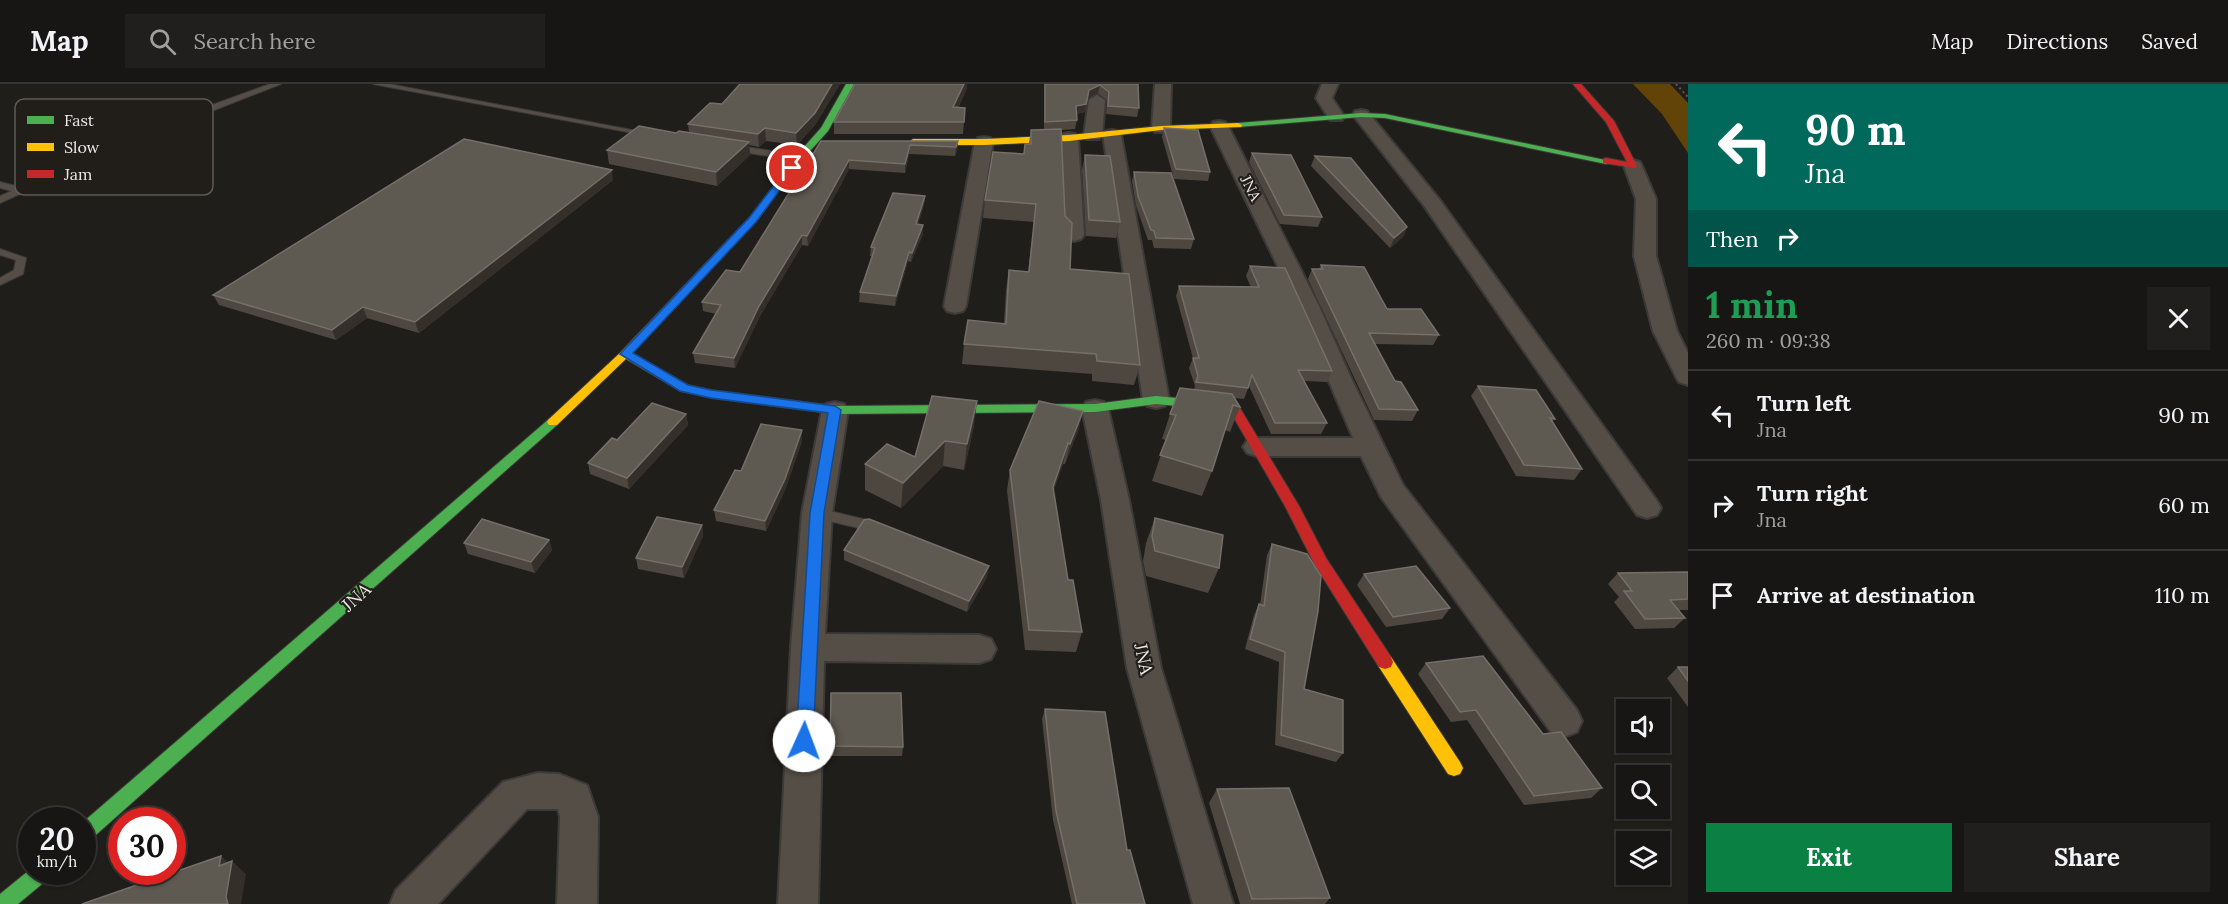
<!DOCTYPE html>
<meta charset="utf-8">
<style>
:root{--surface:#181614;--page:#211f1d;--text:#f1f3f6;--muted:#9f9fa0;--line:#363534;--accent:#0b8043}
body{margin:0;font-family:Lora,serif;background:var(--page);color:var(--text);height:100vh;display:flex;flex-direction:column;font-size:22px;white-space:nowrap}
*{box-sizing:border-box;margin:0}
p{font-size:20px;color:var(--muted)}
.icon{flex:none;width:33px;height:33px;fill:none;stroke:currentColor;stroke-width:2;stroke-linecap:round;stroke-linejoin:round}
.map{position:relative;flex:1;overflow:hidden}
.drawer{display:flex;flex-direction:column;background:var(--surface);width:540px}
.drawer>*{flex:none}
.top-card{background:#00695c;color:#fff;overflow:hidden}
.tools{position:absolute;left:1616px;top:615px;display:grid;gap:12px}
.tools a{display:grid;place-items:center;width:54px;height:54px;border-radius:0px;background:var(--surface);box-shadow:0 2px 4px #0004,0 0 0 2px var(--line);font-size:30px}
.speed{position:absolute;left:18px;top:723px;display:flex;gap:12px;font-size:30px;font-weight:700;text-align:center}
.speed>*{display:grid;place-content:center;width:78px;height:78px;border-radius:50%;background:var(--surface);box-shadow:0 2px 4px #0004,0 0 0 2px var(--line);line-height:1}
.speed small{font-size:15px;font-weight:400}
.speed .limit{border:9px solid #d22;background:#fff;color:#111}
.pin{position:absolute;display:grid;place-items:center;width:51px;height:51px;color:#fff;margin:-26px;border:3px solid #fff;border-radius:50%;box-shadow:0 2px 6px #0007}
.me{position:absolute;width:66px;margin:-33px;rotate:2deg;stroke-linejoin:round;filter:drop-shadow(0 0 4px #0008)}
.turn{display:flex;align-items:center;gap:21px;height:126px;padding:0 18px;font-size:27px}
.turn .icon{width:78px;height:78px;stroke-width:2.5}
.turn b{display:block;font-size:42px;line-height:51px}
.then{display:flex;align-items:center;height:57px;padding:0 18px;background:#0003;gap:12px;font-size:22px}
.round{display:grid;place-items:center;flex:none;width:63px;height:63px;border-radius:0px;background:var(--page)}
.overview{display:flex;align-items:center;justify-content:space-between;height:102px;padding:0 18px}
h1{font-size:36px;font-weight:700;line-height:45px;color:#1e9e55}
.action{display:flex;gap:12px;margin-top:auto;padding:12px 18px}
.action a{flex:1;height:69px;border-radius:0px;background:var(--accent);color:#fff;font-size:24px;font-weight:700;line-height:69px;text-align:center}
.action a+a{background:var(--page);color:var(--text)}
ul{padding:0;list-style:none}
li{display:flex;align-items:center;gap:18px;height:90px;padding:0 18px;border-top:2px solid var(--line)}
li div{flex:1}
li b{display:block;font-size:22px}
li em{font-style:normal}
header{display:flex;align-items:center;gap:36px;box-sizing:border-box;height:84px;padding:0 30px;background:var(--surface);border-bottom:2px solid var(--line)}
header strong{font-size:28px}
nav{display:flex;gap:33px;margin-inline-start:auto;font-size:21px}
.search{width:420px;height:54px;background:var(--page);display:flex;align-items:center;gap:15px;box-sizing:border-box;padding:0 21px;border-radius:0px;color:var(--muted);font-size:22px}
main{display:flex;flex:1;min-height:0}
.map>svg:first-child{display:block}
.water{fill:#624409}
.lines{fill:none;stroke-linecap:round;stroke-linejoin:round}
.lane-casing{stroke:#3c3a38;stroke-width:2}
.street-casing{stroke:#3c3a38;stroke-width:4}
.fast-casing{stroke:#3c3a38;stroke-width:2}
.slow-casing{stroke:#3c3a38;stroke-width:2}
.jam-casing{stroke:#3c3a38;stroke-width:2}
.path{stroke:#5c5851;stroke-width:2;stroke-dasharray:2 3;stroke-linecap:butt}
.lane{fill:#554e46;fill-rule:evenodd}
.street{fill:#554e46;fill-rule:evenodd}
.fast{fill:#4caf50;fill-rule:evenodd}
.slow{fill:#ffc107;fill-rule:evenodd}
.jam{fill:#c62828;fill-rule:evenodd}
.wall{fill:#4d4740}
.shaded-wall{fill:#342f29}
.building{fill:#5e5951;stroke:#746f69;stroke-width:1.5}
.route{fill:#1a73e8;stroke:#114b97;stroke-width:1.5}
.labels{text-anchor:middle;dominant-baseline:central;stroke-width:4.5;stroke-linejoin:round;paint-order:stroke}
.far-street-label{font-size:15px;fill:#ece9e6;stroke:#211e1a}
.street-label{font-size:18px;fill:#ece9e6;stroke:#211e1a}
.key{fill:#211e1a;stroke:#5e5b57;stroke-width:1.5}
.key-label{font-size:16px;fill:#ece9e6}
</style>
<header>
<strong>Map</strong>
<div class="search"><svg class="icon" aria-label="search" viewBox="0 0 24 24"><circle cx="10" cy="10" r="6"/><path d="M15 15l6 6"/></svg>Search here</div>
<nav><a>Map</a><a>Directions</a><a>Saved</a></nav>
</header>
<main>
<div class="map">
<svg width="1688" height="820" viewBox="0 0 1688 820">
<rect width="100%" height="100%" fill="#201e1b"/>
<path class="water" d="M 1633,0 L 1670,0 L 1688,19 L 1688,69 L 1662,30 Z"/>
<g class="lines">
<defs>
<g id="lane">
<path d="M 270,0 L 281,0 L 140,55 L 0,119 L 0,112 L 12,107 L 0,104 L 0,98 L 20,103 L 168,37 Z"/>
<path d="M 373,0 L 389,0 L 653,50 L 649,52 Z"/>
<path d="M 733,61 L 799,71 L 803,74 L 799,77 L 730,66 L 730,62 Z"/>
<path d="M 0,165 L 26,174 L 23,190 L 0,201 L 0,194 L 14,186 L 16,176 L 0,171 Z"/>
<path d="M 817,424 L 863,435 L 868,436 L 870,440 L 868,444 L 863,445 L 812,433 L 810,429 Z"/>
</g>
<g id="street">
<path d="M 1155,0 L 1171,0 L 1170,44 L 1167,48 L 1155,48 L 1152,44 Z"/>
<path d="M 1322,0 L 1338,0 L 1332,14 L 1344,32 L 1342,36 L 1330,36 L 1316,14 Z"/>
<path d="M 1097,11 L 1105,16 L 1102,51 L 1099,55 L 1087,55 L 1084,51 L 1089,16 Z"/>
<path d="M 1361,26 L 1367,27 L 1439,115 L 1657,417 L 1661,424 L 1657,431 L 1647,434 L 1637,431 L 1425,123 L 1353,31 L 1355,27 Z"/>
<path d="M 1219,37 L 1225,38 L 1228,42 L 1319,222 L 1352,296 L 1403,401 L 1577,626 L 1582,637 L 1577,648 L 1564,653 L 1551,648 L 1381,413 L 1361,372 L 1257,372 L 1247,369 L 1243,363 L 1247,357 L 1257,354 L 1353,354 L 1297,222 L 1210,42 L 1213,38 Z"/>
<path d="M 1112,46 L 1118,47 L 1121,51 L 1169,316 L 1165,322 L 1156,324 L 1147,322 L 1143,316 L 1103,51 L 1106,47 Z"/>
<path d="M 1069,49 L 1075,50 L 1078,54 L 1084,151 L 1081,155 L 1074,157 L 1067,155 L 1064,151 L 1060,54 L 1063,50 Z"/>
<path d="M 984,53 L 990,54 L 993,58 L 966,222 L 963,227 L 955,229 L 947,227 L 944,222 L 975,58 L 978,54 Z"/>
<path d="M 1633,76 L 1640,78 L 1642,82 L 1656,115 L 1656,172 L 1677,247 L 1688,269 L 1688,301 L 1679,298 L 1676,293 L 1653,247 L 1634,172 L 1636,115 L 1624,82 L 1626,78 Z"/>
<path d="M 1095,316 L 1104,318 L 1108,324 L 1129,416 L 1161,584 L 1233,820 L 1193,820 L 1127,584 L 1101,416 L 1082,324 L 1086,318 Z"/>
<path d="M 835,318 L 844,320 L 848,326 L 832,429 L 825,550 L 979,551 L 991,555 L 996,565 L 991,575 L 979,579 L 824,577 L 818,820 L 778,820 L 791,563 L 802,429 L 822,326 L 826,320 Z"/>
<path d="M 538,689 L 559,690 L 587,701 L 598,733 L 597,820 L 557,820 L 560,733 L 558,725 L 527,725 L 438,820 L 390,820 L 396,806 L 503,698 Z"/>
</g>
<g id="fast">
<path d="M 846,0 L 854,0 L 828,47 L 802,76 L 757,136 L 751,136 L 751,132 L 796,72 L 821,44 Z"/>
<path d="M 1361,29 L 1385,30 L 1610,77 L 1606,80 L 1385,34 L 1361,33 L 1238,43 L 1234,41 L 1238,39 Z"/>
<path d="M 625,267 L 688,301 L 711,306 L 835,322 L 1095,320 L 1156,312 L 1198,316 L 1204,320 L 1198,324 L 1156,320 L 1095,328 L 835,330 L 711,314 L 680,307 L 621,272 L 619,270 Z"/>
<path d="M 553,334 L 559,338 L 557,341 L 89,757 L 82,760 L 82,739 L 549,335 Z"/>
<path d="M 32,784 L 32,788 L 50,788 L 48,795 L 18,820 L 0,820 L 0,810 Z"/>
</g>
<g id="slow">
<path d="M 1238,39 L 1242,41 L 1241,43 L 1161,46 L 1069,57 L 984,61 L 913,61 L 909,58 L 913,55 L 984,55 L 1069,51 L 1161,42 Z"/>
<path d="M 751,132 L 759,134 L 629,272 L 557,341 L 549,341 L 547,338 L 549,335 L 621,268 Z"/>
<path d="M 1385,571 L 1391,573 L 1460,678 L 1463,684 L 1460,690 L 1454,692 L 1448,690 L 1379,583 L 1377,578 L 1379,573 Z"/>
</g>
<g id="jam">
<path d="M 1573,0 L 1581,0 L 1614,37 L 1637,82 L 1636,84 L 1603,79 L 1603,75 L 1606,74 L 1627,78 L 1606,38 Z"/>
<path d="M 1198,316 L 1238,321 L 1299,422 L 1326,474 L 1391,573 L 1393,578 L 1391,583 L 1385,585 L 1379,583 L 1315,481 L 1285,422 L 1230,327 L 1194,323 L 1192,320 L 1194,317 Z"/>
</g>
</defs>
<use href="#lane" class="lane-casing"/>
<use href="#street" class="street-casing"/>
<use href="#fast" class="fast-casing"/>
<use href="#slow" class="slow-casing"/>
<use href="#jam" class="jam-casing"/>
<path class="path" d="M 1676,0 L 1688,13"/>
<use href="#lane" class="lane"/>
<use href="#street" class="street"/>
<use href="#fast" class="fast"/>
<use href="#slow" class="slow"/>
<use href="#jam" class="jam"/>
</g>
<g class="wall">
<path d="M 740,0 L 840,0 L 815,41 L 797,61 L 766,57 L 759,63 L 749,61 L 750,71 L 717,102 L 609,80 L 607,66 L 676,49 L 689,48 L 688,40 L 722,20 Z"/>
<path d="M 855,0 L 967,0 L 967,4 L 958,24 L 965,24 L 963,50 L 834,50 L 834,38 Z"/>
<path d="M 1044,0 L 1138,0 L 1139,24 L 1137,33 L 1106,30 L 1107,16 L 1098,9 L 1088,14 L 1085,28 L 1076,30 L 1077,36 L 1075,45 L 1061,46 L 1065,132 L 1070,185 L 1140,281 L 1134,301 L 1092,297 L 1092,290 L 962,280 L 964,260 L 1004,239 L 1006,206 L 1009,186 L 1028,188 L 1034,138 L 983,134 L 985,116 L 1023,70 L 1029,60 L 1031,46 L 1044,46 Z"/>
<path d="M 1164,44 L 1210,88 L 1208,97 L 1174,95 L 1162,53 Z"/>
<path d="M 821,57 L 958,57 L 957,66 L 955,72 L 909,70 L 905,89 L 849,85 L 808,162 L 802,161 L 760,232 L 735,284 L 695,279 L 693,269 L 716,230 L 703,227 L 702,218 L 740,188 Z"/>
<path d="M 1252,69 L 1322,133 L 1318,143 L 1280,140 L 1249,78 Z"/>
<path d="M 1085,71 L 1120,138 L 1116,154 L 1086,152 L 1082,86 Z"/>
<path d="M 1315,72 L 1407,143 L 1403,153 L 1390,164 L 1311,82 Z"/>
<path d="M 1134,88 L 1194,155 L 1191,165 L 1154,164 L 1152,156 L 1148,156 L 1136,122 L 1132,97 Z"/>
<path d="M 613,96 L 419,249 L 367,234 L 336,256 L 219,221 L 213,211 Z"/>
<path d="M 925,112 L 924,121 L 918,140 L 923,141 L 923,150 L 911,178 L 908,177 L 895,222 L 859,218 L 860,208 L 872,172 L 870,172 L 871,163 Z"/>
<path d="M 1321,181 L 1387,225 L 1439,251 L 1433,261 L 1375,260 L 1395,297 L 1418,326 L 1412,337 L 1374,336 L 1308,195 L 1312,185 L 1319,185 Z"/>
<path d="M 1250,182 L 1332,287 L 1327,298 L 1304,297 L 1327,339 L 1321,350 L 1271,350 L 1249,302 L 1244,315 L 1234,314 L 1240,323 L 1230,348 L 1225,346 L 1212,387 L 1202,412 L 1152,397 L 1166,356 L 1162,355 L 1170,330 L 1194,306 L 1195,302 L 1189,284 L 1193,274 L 1176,212 L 1179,202 L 1251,203 L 1246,192 Z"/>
<path d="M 1478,302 L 1555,335 L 1552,338 L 1582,385 L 1574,396 L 1516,392 L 1471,312 Z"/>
<path d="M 1083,327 L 1078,347 L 1065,380 L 1063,380 L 1053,408 L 1068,496 L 1082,548 L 1076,568 L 1025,566 L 1007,406 L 1010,386 Z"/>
<path d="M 686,330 L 688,341 L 629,405 L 590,390 L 588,379 L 617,356 Z"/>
<path d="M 974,342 L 964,386 L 943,382 L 901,424 L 865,406 L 865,380 L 915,373 Z"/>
<path d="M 802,357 L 785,406 L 766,447 L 716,437 L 714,426 L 741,387 Z"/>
<path d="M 1155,434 L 1219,484 L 1208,509 L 1146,492 L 1143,477 L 1146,459 Z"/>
<path d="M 702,441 L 703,452 L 684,494 L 638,485 L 636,474 Z"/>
<path d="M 549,456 L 552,466 L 535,489 L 468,470 L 464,459 Z"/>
<path d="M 1272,460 L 1304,605 L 1343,669 L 1336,678 L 1275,661 L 1279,578 L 1245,565 L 1254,531 L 1259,520 L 1260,521 L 1267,471 Z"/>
<path d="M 844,466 L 987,493 L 967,528 L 844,476 Z"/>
<path d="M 1688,488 L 1688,526 L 1678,526 L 1685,534 L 1674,544 L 1635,545 L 1614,518 L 1619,513 L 1608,500 L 1618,489 Z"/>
<path d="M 1364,490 L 1450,524 L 1442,535 L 1386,543 L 1357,501 Z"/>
<path d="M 1426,579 L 1543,650 L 1602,704 L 1591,714 L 1524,721 L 1467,636 L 1451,638 L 1418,590 Z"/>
<path d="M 1678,583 L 1688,583 L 1688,623 L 1667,594 Z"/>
<path d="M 1045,625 L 1127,766 L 1145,820 L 1072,820 L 1053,736 L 1042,635 Z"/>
<path d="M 830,662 L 903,663 L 902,672 L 830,672 Z"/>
<path d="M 1217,705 L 1330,814 L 1325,820 L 1240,820 L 1209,719 Z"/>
</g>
<g class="shaded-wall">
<path d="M 832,0 L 840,0 L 815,41 L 797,61 L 796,49 Z"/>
<path d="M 964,0 L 967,0 L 967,4 L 952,36 L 953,23 Z"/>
<path d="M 1100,1 L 1098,9 L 1088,14 L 1089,6 Z"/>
<path d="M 1086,20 L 1085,28 L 1074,30 L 1076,22 Z"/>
<path d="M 765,44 L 766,57 L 759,63 L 758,50 Z"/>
<path d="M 958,57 L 957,66 L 955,72 L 956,63 Z"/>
<path d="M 749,58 L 750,71 L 717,102 L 716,88 Z"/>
<path d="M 910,61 L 909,70 L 905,89 L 905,80 Z"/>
<path d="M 849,76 L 849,85 L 808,162 L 807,152 Z"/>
<path d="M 612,86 L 613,96 L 419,249 L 415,238 Z"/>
<path d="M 925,112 L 924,121 L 915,149 L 916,140 Z"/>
<path d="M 923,141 L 923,150 L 911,178 L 912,169 Z"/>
<path d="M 1407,143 L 1403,153 L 1390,164 L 1394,154 Z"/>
<path d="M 802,151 L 802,161 L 760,232 L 735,284 L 734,274 L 759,222 Z"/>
<path d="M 909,168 L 908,177 L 895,222 L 896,212 Z"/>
<path d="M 363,223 L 367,234 L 336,256 L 332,246 Z"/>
<path d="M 977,317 L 974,342 L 964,386 L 967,360 Z"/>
<path d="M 1083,327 L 1078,347 L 1065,380 L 1070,360 Z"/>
<path d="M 686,330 L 688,341 L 629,405 L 627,394 Z"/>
<path d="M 802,346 L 802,357 L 785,406 L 766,447 L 765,437 Z"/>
<path d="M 945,357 L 943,382 L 901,424 L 903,399 Z"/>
<path d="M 1068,359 L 1063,380 L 1048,423 L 1053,403 Z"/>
<path d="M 702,441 L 703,452 L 684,494 L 682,483 Z"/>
<path d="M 549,456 L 552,466 L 535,489 L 531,478 Z"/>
<path d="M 989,482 L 987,493 L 967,528 L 969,517 Z"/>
<path d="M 221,772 L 231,781 L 232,777 L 246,790 L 241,820 L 228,820 L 219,782 Z"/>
</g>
<g class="building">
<path d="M 740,0 L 832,0 L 815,29 L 796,49 L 765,44 L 758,50 L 688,40 L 710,19 L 722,20 Z"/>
<path d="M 855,0 L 964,0 L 953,23 L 965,24 L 964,38 L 834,38 Z"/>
<path d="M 1045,0 L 1138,0 L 1139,24 L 1108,22 L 1109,8 L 1100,1 L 1089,6 L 1086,20 L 1076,22 L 1077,36 L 1045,38 Z"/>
<path d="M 639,42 L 676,49 L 679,47 L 749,58 L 716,88 L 607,66 Z"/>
<path d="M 1164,44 L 1198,46 L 1210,88 L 1176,85 Z"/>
<path d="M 1061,45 L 1065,132 L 1072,139 L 1070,185 L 1129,190 L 1140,281 L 1097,277 L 1096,270 L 964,260 L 968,236 L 1006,240 L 1009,186 L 1029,188 L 1036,120 L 985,116 L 993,68 L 1024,70 L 1025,60 L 1031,60 L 1031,46 Z"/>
<path d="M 464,55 L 612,86 L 415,238 L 363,223 L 332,246 L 213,211 Z"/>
<path d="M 821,57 L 958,57 L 956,63 L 910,61 L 905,80 L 849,76 L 807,152 L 802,151 L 759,222 L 734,274 L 693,269 L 721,221 L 702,218 L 726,186 L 740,188 Z"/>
<path d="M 1252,69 L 1291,71 L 1322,133 L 1284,131 Z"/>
<path d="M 1085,71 L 1110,72 L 1120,138 L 1089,136 Z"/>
<path d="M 1315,72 L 1351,74 L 1407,143 L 1394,154 Z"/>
<path d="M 1134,88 L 1171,89 L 1194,155 L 1156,154 L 1154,147 L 1151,146 L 1138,112 Z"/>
<path d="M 893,109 L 925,112 L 916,140 L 923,141 L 912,169 L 909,168 L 896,212 L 860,208 L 875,164 L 871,163 Z"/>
<path d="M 1321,181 L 1364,183 L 1387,225 L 1421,225 L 1439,251 L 1369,249 L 1395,297 L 1401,298 L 1418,326 L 1379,325 L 1312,185 L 1323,185 Z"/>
<path d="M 1250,182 L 1285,184 L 1332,287 L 1298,286 L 1327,339 L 1275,339 L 1252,291 L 1248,304 L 1196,298 L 1198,292 L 1193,274 L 1199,274 L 1179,202 L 1259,203 Z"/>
<path d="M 1478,302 L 1536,306 L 1555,335 L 1550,334 L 1582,385 L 1524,381 Z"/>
<path d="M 1180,304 L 1232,310 L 1240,323 L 1233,321 L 1212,387 L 1160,371 L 1176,331 L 1170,330 Z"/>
<path d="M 932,312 L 977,317 L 967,360 L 945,357 L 903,399 L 865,380 L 887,360 L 915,373 Z"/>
<path d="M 1039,317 L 1083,327 L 1070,360 L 1068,359 L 1053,403 L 1068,496 L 1073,496 L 1082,548 L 1029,546 L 1010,386 Z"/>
<path d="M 652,319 L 686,330 L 627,394 L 588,379 L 612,354 L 617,356 Z"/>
<path d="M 761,340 L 802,346 L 785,395 L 765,437 L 714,426 L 735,386 L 741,387 Z"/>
<path d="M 657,433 L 702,441 L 682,483 L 636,474 Z"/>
<path d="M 1155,434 L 1223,451 L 1219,484 L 1155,467 L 1152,452 Z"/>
<path d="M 482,435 L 549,456 L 531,478 L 464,459 Z"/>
<path d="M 869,435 L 989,482 L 969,517 L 844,466 L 864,436 Z"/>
<path d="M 1272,460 L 1307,470 L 1321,492 L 1318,527 L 1304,605 L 1343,616 L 1343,669 L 1281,651 L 1285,568 L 1250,555 L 1259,520 L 1264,522 Z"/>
<path d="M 1416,482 L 1450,524 L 1393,533 L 1364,490 Z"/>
<path d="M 1688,488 L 1688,515 L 1670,516 L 1685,534 L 1645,535 L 1624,507 L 1632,507 L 1618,489 Z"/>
<path d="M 1483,572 L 1543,650 L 1561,648 L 1602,704 L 1534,712 L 1476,626 L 1460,628 L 1426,579 Z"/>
<path d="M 1678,583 L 1688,583 L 1688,597 Z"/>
<path d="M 831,609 L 901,609 L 903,663 L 830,662 Z"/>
<path d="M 1045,625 L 1105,628 L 1127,766 L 1130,766 L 1145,820 L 1077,820 L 1056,727 Z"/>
<path d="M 1289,704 L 1330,814 L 1252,815 L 1217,705 Z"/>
<path d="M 221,772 L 219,782 L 232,777 L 226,813 L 228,820 L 82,820 Z"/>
</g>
<path class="route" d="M 789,82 L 796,84 L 756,138 L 633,269 L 688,301 L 711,306 L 835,322 L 841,326 L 824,429 L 813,657 L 811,662 L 804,664 L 798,662 L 796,657 L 810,429 L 828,329 L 711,314 L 680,307 L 620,270 L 749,134 Z"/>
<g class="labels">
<g class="far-street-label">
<text transform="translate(1251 104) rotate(63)">JNA</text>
</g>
<g class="street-label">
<text transform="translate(356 513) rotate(-42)">JNA</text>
<text transform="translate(1144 575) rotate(78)">JNA</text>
</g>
</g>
<rect x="15" y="15" width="198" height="96" rx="9" class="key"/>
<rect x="27" y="32" width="27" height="8" fill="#4caf50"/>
<rect x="27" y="59" width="27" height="8" fill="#ffc107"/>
<rect x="27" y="86" width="27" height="8" fill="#c62828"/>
<g class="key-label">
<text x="64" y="42">Fast</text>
<text x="64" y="69">Slow</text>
<text x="64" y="96">Jam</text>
</g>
</svg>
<div class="tools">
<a><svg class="icon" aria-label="sound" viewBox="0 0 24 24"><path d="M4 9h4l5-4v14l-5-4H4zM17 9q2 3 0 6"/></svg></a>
<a><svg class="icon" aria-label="search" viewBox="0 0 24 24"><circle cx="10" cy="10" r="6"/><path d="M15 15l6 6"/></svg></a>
<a><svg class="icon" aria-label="layers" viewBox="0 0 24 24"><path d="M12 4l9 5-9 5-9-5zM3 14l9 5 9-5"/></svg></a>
</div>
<div class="speed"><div>20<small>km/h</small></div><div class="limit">30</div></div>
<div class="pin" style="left:792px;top:84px;background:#d93025"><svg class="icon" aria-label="arrive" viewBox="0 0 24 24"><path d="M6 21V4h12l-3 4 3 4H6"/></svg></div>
<svg class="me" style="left:804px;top:657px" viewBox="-20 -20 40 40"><circle r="19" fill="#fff"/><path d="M0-13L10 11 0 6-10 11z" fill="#1a73e8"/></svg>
</div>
<section class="drawer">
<div class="top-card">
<div class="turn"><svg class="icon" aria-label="left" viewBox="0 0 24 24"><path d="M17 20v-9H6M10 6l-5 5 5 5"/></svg><div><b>90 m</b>Jna</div></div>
<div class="then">Then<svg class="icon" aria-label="right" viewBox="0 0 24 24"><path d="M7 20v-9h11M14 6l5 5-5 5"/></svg></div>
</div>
<div class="overview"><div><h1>1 min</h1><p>260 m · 09:38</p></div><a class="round"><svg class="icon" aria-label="close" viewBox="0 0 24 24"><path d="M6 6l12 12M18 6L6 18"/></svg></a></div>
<ul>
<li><svg class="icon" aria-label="left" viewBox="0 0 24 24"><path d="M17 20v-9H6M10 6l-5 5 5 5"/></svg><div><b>Turn left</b><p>Jna</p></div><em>90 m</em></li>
<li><svg class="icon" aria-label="right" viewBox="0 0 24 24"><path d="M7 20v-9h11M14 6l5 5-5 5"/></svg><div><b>Turn right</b><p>Jna</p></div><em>60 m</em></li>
<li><svg class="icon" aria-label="arrive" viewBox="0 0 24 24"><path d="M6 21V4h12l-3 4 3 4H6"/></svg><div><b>Arrive at destination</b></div><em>110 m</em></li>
</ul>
<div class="action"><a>Exit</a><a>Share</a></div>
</section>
</main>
